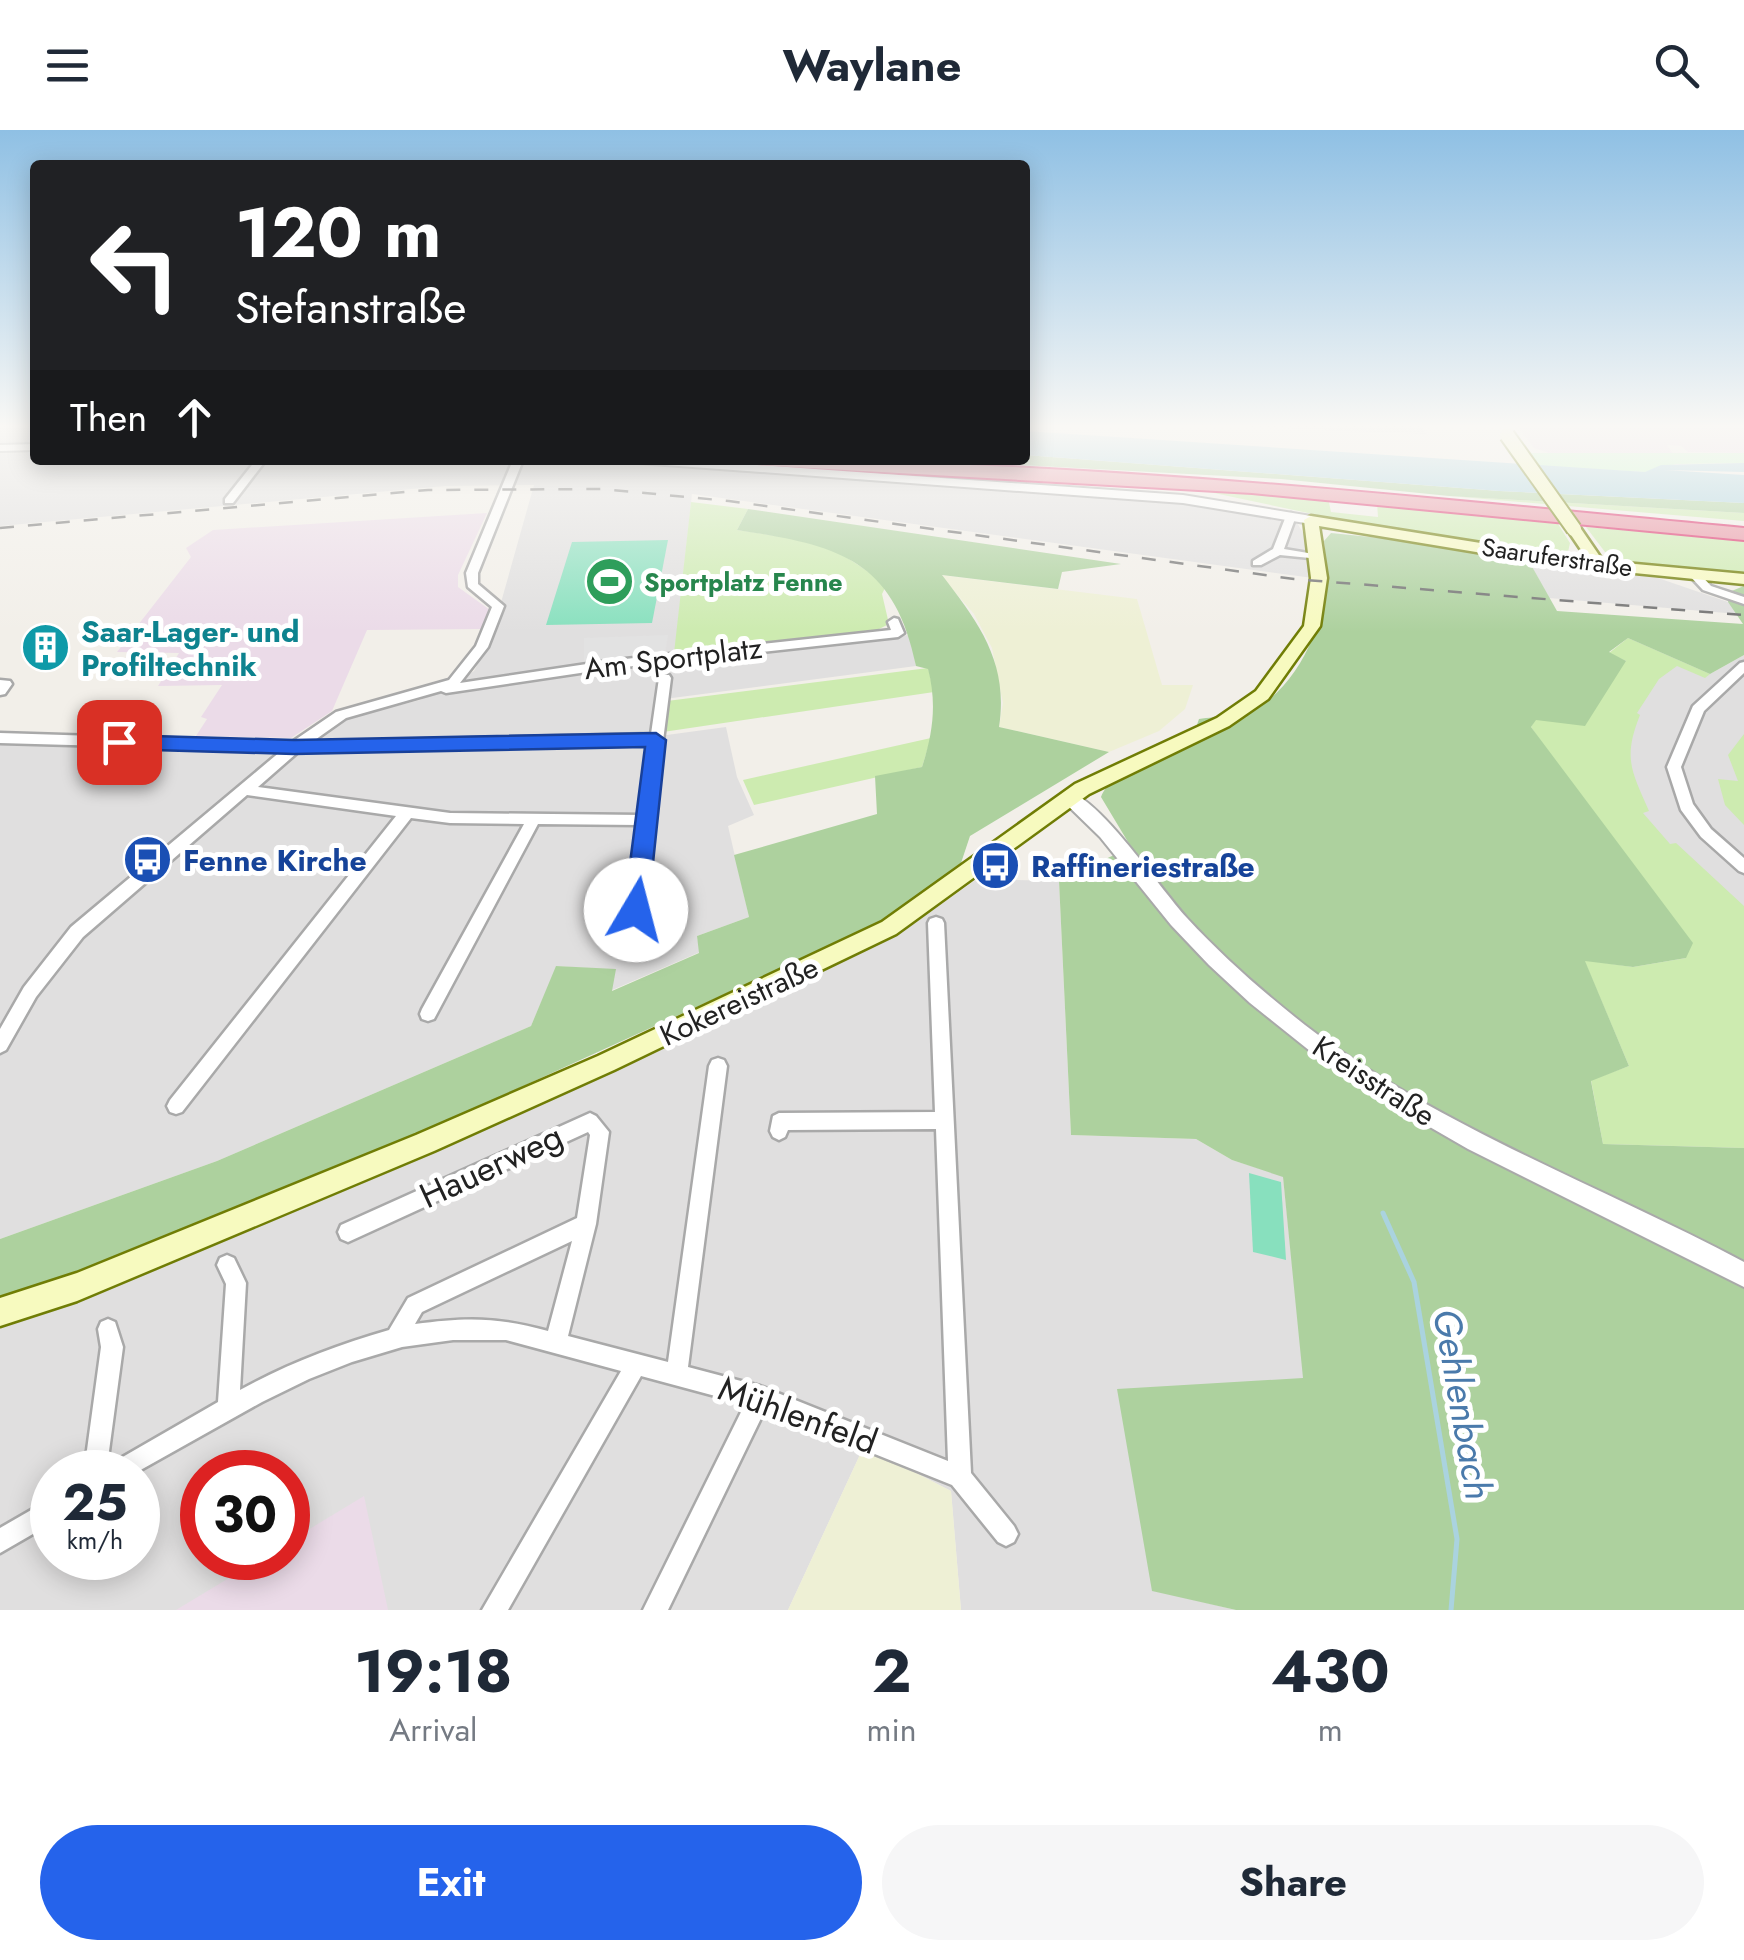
<!DOCTYPE html>
<meta charset="utf-8">
<style>
:root{--surface:#fff;--page:#f6f6f7;--text:#1f2937;--muted:#747a83;--accent:#2563eb}
body{margin:0;font-family:Jost,sans-serif;background:var(--page);color:var(--text);height:100vh;display:flex;flex-direction:column;font-size:38px;white-space:nowrap}
*{box-sizing:border-box;margin:0}
p{font-size:32px;color:var(--muted)}
.icon{flex:none;width:55px;height:55px;fill:none;stroke:currentColor;stroke-width:2;stroke-linecap:round;stroke-linejoin:round}
.map{position:relative;height:1480px;overflow:hidden}
.sheet{display:flex;flex-direction:column;background:var(--surface);flex:1}
.sheet>*{flex:none}
.hud{position:absolute;left:30px;top:30px;width:1000px;height:305px;border-radius:10px;box-shadow:0 5px 25px #0003;background:#202124;color:#fff;overflow:hidden}
.speed{position:absolute;left:30px;top:1320px;display:flex;gap:20px;font-size:50px;font-weight:700;text-align:center}
.speed>*{display:grid;place-content:center;width:130px;height:130px;border-radius:50%;background:var(--surface);box-shadow:0 5px 25px #0003;line-height:1}
.speed small{font-size:25px;font-weight:400}
.speed .limit{border:15px solid #d22;background:#fff;color:#111}
.pin{position:absolute;display:grid;place-items:center;width:85px;height:85px;color:#fff;margin:-42px;border-radius:20px;box-shadow:0 5px 15px #0006}
.me{position:absolute;width:110px;margin:-55px;rotate:8deg;stroke-linejoin:round;filter:drop-shadow(0 0 8px #0008)}
.turn{display:flex;align-items:center;gap:35px;height:210px;padding:0 40px;font-size:45px}
.turn .icon{width:130px;height:130px;stroke-width:2.5}
.turn b{display:block;font-size:70px;line-height:85px}
.then{display:flex;align-items:center;height:95px;padding:0 40px;background:#0003;gap:20px;font-size:38px}
.eta{display:flex;justify-content:space-evenly;align-items:center;height:170px;text-align:center}
.eta b{font-size:60px;font-weight:700;line-height:70px}
.primary-button{display:flex;gap:20px;margin-top:auto;padding:20px 40px}
.primary-button a{flex:1;height:115px;border-radius:60px;background:var(--accent);color:#fff;font-size:40px;font-weight:700;line-height:115px;text-align:center}
.primary-button a+a{background:var(--page);color:var(--text)}
header{display:flex;justify-content:space-between;align-items:center;height:130px;padding:0 40px;background:var(--surface);font-size:45px;font-weight:700}
.map>svg:first-child{display:block}
.residential{fill:#e0dfdf;fill-rule:evenodd}
.industrial{fill:#ebdbe8}
.farmland{fill:#eef0d5}
.grass{fill:#cdebb0}
.forest{fill:#add19e}
.park{fill:#c8facc}
.pitch{fill:#88e0be}
.parking{fill:#e2e2e2}
.water{fill:#aad3df}
.lines{fill:none;stroke-linecap:round;stroke-linejoin:round}
.stream{stroke:#aad3df;stroke-width:5}
.minor-casing{stroke:#a9a9a9;stroke-width:5}
.tertiary-casing{stroke:#a9a9a9;stroke-width:4}
.secondary-casing{stroke:#707d05;stroke-width:5}
.motorway-casing{stroke:#dc2a67;stroke-width:4}
.minor{fill:#fff;fill-rule:evenodd}
.tertiary{fill:#fff;fill-rule:evenodd}
.secondary{fill:#f7fabf;fill-rule:evenodd}
.motorway{fill:#e892a2;fill-rule:evenodd}
.rail{stroke:#707070;stroke-width:2.5;stroke-dasharray:14 14;stroke-linecap:butt}
.secondary-bridge-casing{stroke:#707d05;stroke-width:18;stroke-linecap:butt}
.secondary-bridge{stroke:#f7fabf;stroke-width:14}
.route{fill:#2563eb;stroke:#184099;stroke-width:2.5}
.labels{text-anchor:middle;dominant-baseline:central;stroke-width:10;stroke-linejoin:round;paint-order:stroke}
.far-street-label{font-size:25px;fill:#222;stroke:#fff}
.far-leisure-label{font-size:25px;font-weight:bold;fill:#27864d;stroke:#fff;text-anchor:start}
.culture-label{font-size:30px;font-weight:bold;fill:#0d838f;stroke:#fff;text-anchor:start}
.street-label{font-size:30px;fill:#222;stroke:#fff}
.transit-label{font-size:30px;font-weight:bold;fill:#164399;stroke:#fff;text-anchor:start}
.near-street-label{font-size:35px;fill:#222;stroke:#fff}
.near-water-label{font-size:38px;font-style:italic;fill:#4a7aab;stroke:#fff}
</style>
<header><svg class="icon" aria-label="menu" viewBox="0 0 24 24"><path d="M4 6h16M4 12h16M4 18h16"/></svg>Waylane<svg class="icon" aria-label="search" viewBox="0 0 24 24"><circle cx="10" cy="10" r="6"/><path d="M15 15l6 6"/></svg></header>
<div class="map">
<svg width="1744" height="1480" viewBox="0 0 1744 1480">
<rect width="100%" height="100%" fill="#f2efe9"/>
<g class="residential">
<path d="M 0,295 L 35,295 L 35,330 L 614,330 L 1212,375 L 1297,393 L 1307,409 L 1313,448 L 692,364 L 674,529 L 910,505 L 916,536 L 657,570 L 652,607 L 726,597 L 737,647 L 754,685 L 728,696 L 749,787 L 697,806 L 700,822 L 610,861 L 615,840 L 557,836 L 531,896 L 217,1031 L 0,1109 L 0,613 L 296,621 L 344,589 L 420,570 L 452,555 L 474,541 L 491,508 L 534,355 L 445,356 L 0,396 Z"/>
<path d="M 1221,295 L 1421,295 L 1427,304 L 1348,301 Z"/>
<path d="M 1530,433 L 1658,448 L 1728,472 L 1738,484 L 1549,468 Z"/>
<path d="M 1628,508 L 1710,544 L 1744,525 L 1744,809 L 1535,590 Z"/>
<path d="M 977,749 L 1059,751 L 1071,1005 L 1196,1009 L 1232,1030 L 1283,1046 L 1304,1249 L 1152,1460 L 1236,1480 L 961,1480 L 951,1361 L 864,1316 L 788,1480 L 0,1480 L 0,1191 L 898,805 ZM 52,1342 L 138,1342 L 138,1428 L 52,1428 ZM 202,1342 L 288,1342 L 288,1428 L 202,1428 Z"/>
</g>
<g class="industrial">
<path d="M 1516,295 L 1744,295 L 1744,323 L 1688,322 L 1681,316 L 1667,315 L 1674,325 L 1552,324 L 1534,318 Z"/>
<path d="M 487,383 L 458,445 L 458,457 L 490,480 L 483,499 L 367,500 L 332,581 L 291,608 L 196,606 L 207,589 L 201,587 L 222,555 L 158,556 L 179,523 L 117,522 L 191,427 L 186,418 L 213,400 Z"/>
<path d="M 364,1366 L 388,1480 L 176,1480 L 262,1428 L 288,1428 L 288,1412 Z"/>
</g>
<g class="farmland">
<path d="M 940,445 L 1137,469 L 1162,555 L 1193,555 L 1185,579 L 1159,601 L 1109,622 L 999,597 L 1003,573 L 992,518 L 974,484 Z"/>
<path d="M 864,1316 L 951,1361 L 961,1480 L 788,1480 Z"/>
</g>
<g class="grass">
<path d="M 1190,358 L 1328,368 L 1331,382 L 1378,387 L 1377,373 L 1558,394 L 1570,413 L 1568,422 L 1515,420 L 1360,394 Z"/>
<path d="M 1449,366 L 1744,383 L 1744,391 Z"/>
<path d="M 691,372 L 748,379 L 737,400 C 808,411 830,409 886,456 L 882,464 L 889,494 L 873,502 L 674,523 Z"/>
<path d="M 1586,397 L 1744,410 L 1744,443 L 1621,431 L 1605,422 Z"/>
<path d="M 1628,508 L 1710,544 L 1705,548 L 1677,536 L 1659,549 L 1637,583 L 1640,585 C 1623,628 1631,640 1649,681 L 1643,683 L 1670,714 L 1676,713 L 1744,776 L 1744,1018 L 1603,1014 L 1591,950 L 1629,936 L 1584,830 L 1633,837 L 1686,828 L 1531,597 L 1535,590 L 1626,531 L 1609,523 Z"/>
<path d="M 928,538 L 934,562 L 663,602 L 667,571 Z"/>
<path d="M 1744,604 L 1744,695 L 1725,675 L 1718,649 L 1738,651 L 1728,625 Z"/>
<path d="M 931,608 L 922,637 L 754,675 L 743,650 Z"/>
</g>
<g class="forest">
<path d="M 1025,325 L 1500,361 L 1744,373 L 1744,383 L 1449,366 L 1281,349 L 925,330 L 1025,330 Z"/>
<path d="M 748,379 L 1121,434 L 1062,442 L 1058,459 L 942,445 C 979,493 1009,533 999,597 L 1109,622 L 970,706 L 961,733 L 885,791 L 247,1082 L 0,1173 L 0,1109 L 217,1031 L 531,896 L 556,836 L 616,839 L 612,861 L 699,823 L 697,806 L 749,787 L 734,725 L 877,684 L 875,646 L 922,637 C 933,603 937,573 928,539 L 916,536 C 894,427 835,415 737,400 Z"/>
<path d="M 1331,403 L 1429,413 L 1530,433 L 1557,481 L 1743,494 L 1728,472 L 1729,462 L 1744,456 L 1744,525 L 1710,544 L 1628,508 L 1609,522 L 1626,531 L 1585,596 L 1536,590 L 1531,597 L 1693,813 L 1686,828 L 1633,837 L 1585,831 L 1629,936 L 1591,951 L 1603,1014 L 1744,1018 L 1744,1480 L 1236,1480 L 1152,1461 L 1117,1259 L 1303,1248 L 1283,1047 L 1232,1030 L 1196,1009 L 1071,1005 L 1059,751 L 1131,717 L 1101,667 C 1111,639 1164,626 1190,615 L 1199,589 C 1216,586 1247,587 1260,577 C 1313,538 1331,472 1324,411 Z"/>
</g>
<path class="park" d="M 1530,323 L 1744,323 L 1744,333 L 1676,334 L 1645,342 L 1540,336 Z"/>
<g class="pitch">
<path d="M 668,410 L 652,493 L 546,495 L 572,412 Z"/>
<path d="M 1249,1043 L 1281,1052 L 1286,1130 L 1253,1122 Z"/>
</g>
<path class="parking" d="M 668,505 L 665,524 L 584,533 L 584,508 Z"/>
<path class="water" d="M 1025,301 L 1645,342 L 1661,335 L 1744,333 L 1744,342 L 1665,340 L 1744,345 L 1744,373 L 1500,361 L 1025,325 Z"/>
<g class="lines">
<path class="stream" d="M 1383,1083 L 1414,1152 L 1457,1409 L 1451,1480"/>
<defs>
<g id="minor">
<path d="M 256,330 L 266,330 L 233,373 L 225,373 L 225,369 Z"/>
<path d="M 513,330 L 523,330 L 478,443 L 478,454 L 504,476 L 488,517 L 460,553 L 607,531 L 891,500 L 888,492 L 894,488 L 898,489 L 904,503 L 898,507 L 607,539 L 446,563 L 441,561 L 346,588 L 312,612 L 651,604 L 659,548 L 661,545 L 669,545 L 671,548 L 641,784 L 631,784 L 628,780 L 639,695 L 538,694 L 434,889 L 428,891 L 422,889 L 420,884 L 422,879 L 524,694 L 450,693 L 411,688 L 182,982 L 176,984 L 170,982 L 167,976 L 170,970 L 396,686 L 247,665 L 83,807 L 36,867 L 6,920 L 0,923 L 0,899 L 24,857 L 71,797 L 281,621 L 0,613 L 0,603 L 292,612 L 336,582 L 449,550 L 476,516 L 492,477 L 468,457 L 466,443 ZM 650,614 L 641,685 L 450,683 L 258,657 L 298,622 Z"/>
<path d="M 1291,383 L 1296,386 L 1284,419 L 1320,425 L 1320,429 L 1280,425 L 1261,435 L 1253,435 L 1253,431 L 1273,419 L 1286,386 Z"/>
<path d="M 1694,441 L 1698,442 L 1711,456 L 1744,467 L 1744,474 L 1703,460 L 1688,444 Z"/>
<path d="M 1744,532 L 1744,543 L 1704,581 L 1681,637 L 1693,674 L 1711,699 L 1744,728 L 1744,743 L 1739,741 L 1701,707 L 1681,680 L 1667,637 L 1693,576 L 1740,533 Z"/>
<path d="M 0,550 L 10,551 L 12,554 L 5,564 L 0,565 Z"/>
<path d="M 936,787 L 942,789 L 944,793 L 971,1343 L 1014,1396 L 1018,1404 L 1014,1412 L 1006,1416 L 998,1412 L 952,1355 L 765,1280 L 668,1480 L 643,1480 L 745,1274 L 641,1246 L 508,1480 L 482,1480 L 621,1241 L 506,1210 L 453,1210 L 402,1217 L 352,1232 L 309,1249 L 262,1272 L 137,1342 L 84,1342 L 101,1217 L 98,1199 L 101,1192 L 108,1189 L 115,1192 L 123,1217 L 107,1336 L 218,1272 L 226,1154 L 217,1135 L 220,1128 L 227,1125 L 234,1128 L 246,1153 L 240,1260 C 287,1234 337,1215 389,1200 L 408,1168 L 577,1088 L 590,1005 L 588,1002 L 348,1112 L 341,1109 L 338,1102 L 341,1095 L 590,983 L 596,986 L 609,1002 L 596,1094 L 568,1206 L 668,1232 L 709,936 L 712,930 L 718,928 L 724,930 L 727,936 L 688,1237 L 760,1256 L 948,1331 L 936,999 L 788,1000 L 785,1007 L 779,1010 L 773,1007 L 770,1001 L 773,986 L 779,983 L 935,982 L 928,793 L 930,789 ZM 572,1111 L 548,1201 C 497,1187 467,1187 415,1194 L 422,1182 Z"/>
<path d="M 52,1368 L 52,1393 L 0,1423 L 0,1398 Z"/>
</g>
<g id="tertiary">
<path d="M 35,314 L 35,320 L 0,321 L 0,315 Z"/>
<path d="M 632,330 L 686,330 L 1183,365 L 1311,386 L 1317,390 L 1311,394 L 1183,373 L 638,333 Z"/>
<path d="M 1069,661 C 1105,675 1158,756 1187,788 C 1223,827 1263,862 1305,895 C 1438,997 1597,1054 1744,1132 L 1744,1157 L 1468,1019 L 1364,959 L 1315,925 L 1250,873 L 1209,835 L 1171,795 L 1100,707 L 1063,671 L 1061,667 Z"/>
</g>
<path id="secondary" d="M 1311,386 L 1588,430 L 1567,399 L 1574,395 L 1579,396 L 1603,431 L 1744,444 L 1744,454 L 1555,435 L 1319,396 L 1327,448 L 1320,496 L 1268,569 L 1229,596 L 1089,664 L 896,804 L 614,940 L 434,1021 L 77,1171 L 0,1196 L 0,1168 L 77,1143 L 416,1005 L 598,926 L 882,792 L 1075,654 L 1217,588 L 1256,561 L 1304,496 L 1311,448 L 1304,390 Z"/>
<path id="motorway" d="M 748,330 C 1081,330 1413,367 1744,398 L 1744,410 L 1252,363 L 757,335 Z"/>
</defs>
<use href="#minor" class="minor-casing"/>
<use href="#tertiary" class="tertiary-casing"/>
<use href="#secondary" class="secondary-casing"/>
<use href="#motorway" class="motorway-casing"/>
<use href="#minor" class="minor"/>
<use href="#tertiary" class="tertiary"/>
<use href="#secondary" class="secondary"/>
<use href="#motorway" class="motorway"/>
<path class="rail" d="M 0,398 L 428,360 L 602,359 L 729,371 L 1294,449 L 1744,485"/>
<defs>
<path id="secondary-bridge" d="M 1507,305 L 1574,399"/>
</defs>
<use href="#secondary-bridge" class="secondary-bridge-casing"/>
<use href="#secondary-bridge" class="secondary-bridge"/>
</g>
<linearGradient id="sky" x2="0" y2="1"><stop stop-color="#8fc0e4"/><stop offset="0.59" stop-color="#f9f8f5"/><stop offset="1" stop-color="#f9f8f5" stop-opacity="0"/></linearGradient>
<rect width="1744" height="502" fill="url(#sky)"/>
<path class="route" d="M 656,603 L 666,610 L 648,780 L 636,789 L 624,780 L 645,617 L 294,624 L 119,619 L 109,612 L 119,605 L 294,610 Z"/>
<defs>
<symbol id="stadium-disc" viewBox="-11 -11 22 22"><circle r="9.5" fill="#2e9e5b" stroke="#fff"/><path d="M0-5a6.5 5 0 1 0 0 10a6.5 5 0 1 0 0-10ZM-3.5-1.8h7v3.6h-7Z" fill="#fff"/></symbol>
<symbol id="building-disc" viewBox="-11 -11 22 22"><circle r="9.5" fill="#0f9aa8" stroke="#fff"/><path d="M-4-6H4V6H1V3H-1V6H-4ZM-2.5-4.3h1.7v1.8h-1.7ZM.8-4.3h1.7v1.8H.8ZM-2.5-1h1.7V.8h-1.7ZM.8-1h1.7V.8H.8Z" fill="#fff"/></symbol>
<symbol id="bus-disc" viewBox="-11 -11 22 22"><circle r="9.5" fill="#1a4fb4" stroke="#fff"/><path d="M-5-6H5V4H4V6H2V4H-2V6H-4V4H-5ZM-3.5-4V0h7V-4ZM-3.5 1.2v1.5H-2V1.2ZM2 1.2v1.5H3.5V1.2Z" fill="#fff"/></symbol>
</defs>
<g fill-rule="evenodd">
<use href="#stadium-disc" x="582" y="424" width="55" height="55"/>
<use href="#building-disc" x="18" y="490" width="55" height="55"/>
<use href="#bus-disc" x="120" y="702" width="55" height="55"/>
<use href="#bus-disc" x="968" y="708" width="55" height="55"/>
</g>
<g class="labels">
<g class="far-street-label">
<text transform="translate(1557 427) rotate(8)">Saaruferstraße</text>
</g>
<g class="far-leisure-label">
<text x="644" y="452">Sportplatz Fenne</text>
</g>
<g class="culture-label">
<text x="81" y="501">Saar-Lager- und<tspan x="81" dy="34">Profiltechnik</tspan></text>
</g>
<g class="street-label">
<text transform="translate(673 528) rotate(-7)">Am Sportplatz</text>
<text transform="translate(739 871) rotate(-25)">Kokereistraße</text>
<text transform="translate(1374 951) rotate(33)">Kreisstraße</text>
</g>
<g class="transit-label">
<text x="183" y="730">Fenne Kirche</text>
<text x="1031" y="736">Raffineriestraße</text>
</g>
<g class="near-street-label">
<text transform="translate(491 1036) rotate(-25)">Hauerweg</text>
<text transform="translate(798 1285) rotate(20)">Mühlenfeld</text>
</g>
<g class="near-water-label">
<text transform="translate(1463 1274) rotate(80)">Gehlenbach</text>
</g>
</g>
</svg>
<div class="speed"><div>25<small>km/h</small></div><div class="limit">30</div></div>
<div class="pin" style="left:119px;top:612px;background:#d93025"><svg class="icon" aria-label="arrive" viewBox="0 0 24 24"><path d="M6 21V4h12l-3 4 3 4H6"/></svg></div>
<svg class="me" style="left:636px;top:780px" viewBox="-20 -20 40 40"><circle r="19" fill="#fff"/><path d="M0-13L10 11 0 6-10 11z" fill="#2563eb"/></svg>
<div class="hud">
<div class="turn"><svg class="icon" aria-label="left" viewBox="0 0 24 24"><path d="M17 20v-9H6M10 6l-5 5 5 5"/></svg><div><b>120 m</b>Stefanstraße</div></div>
<div class="then">Then<svg class="icon" aria-label="ahead" viewBox="0 0 24 24"><path d="M12 20V5M6 11l6-6 6 6"/></svg></div>
</div>
</div>
<section class="sheet">
<div class="eta">
<div><b>19:18</b><p>Arrival</p></div>
<div><b>2</b><p>min</p></div>
<div><b>430</b><p>m</p></div>
</div>
<div class="primary-button"><a>Exit</a><a>Share</a></div>
</section>
